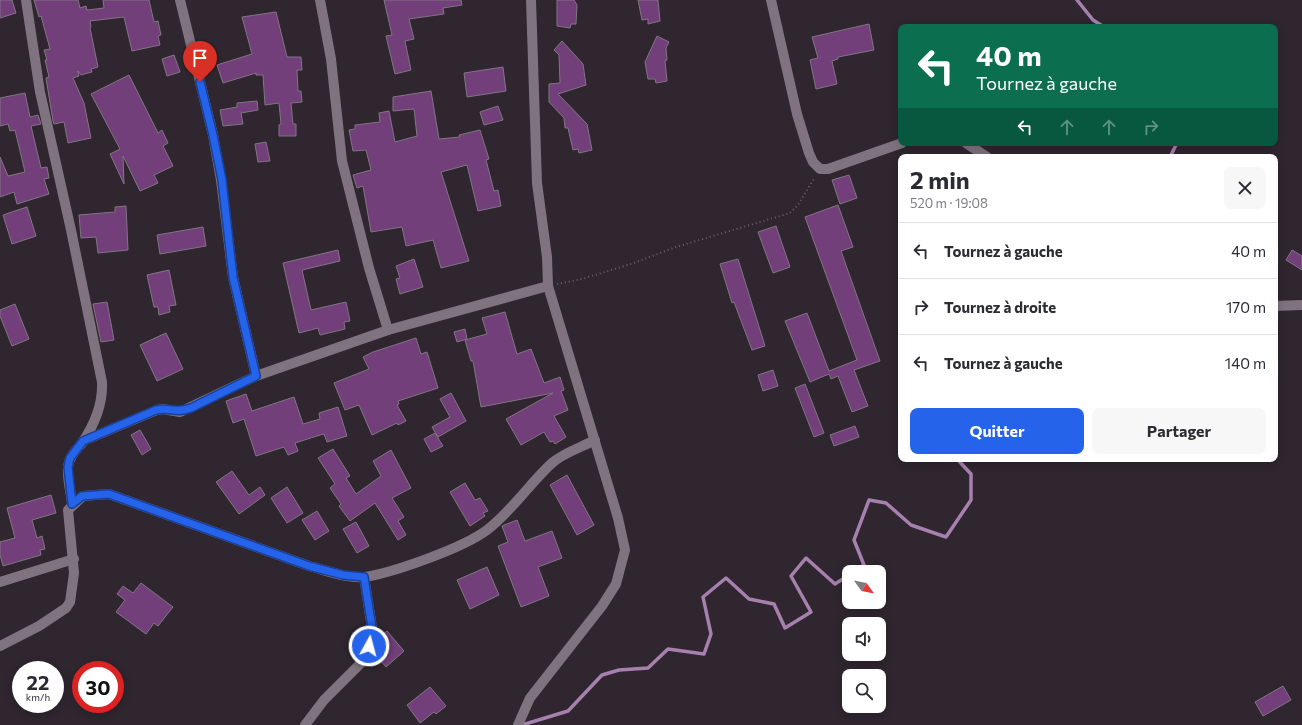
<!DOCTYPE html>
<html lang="fr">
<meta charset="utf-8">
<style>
:root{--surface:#fff;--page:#f7f7f7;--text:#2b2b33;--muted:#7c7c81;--line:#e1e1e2;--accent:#2563eb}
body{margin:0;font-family:Commissioner,sans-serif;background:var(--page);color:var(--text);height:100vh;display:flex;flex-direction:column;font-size:15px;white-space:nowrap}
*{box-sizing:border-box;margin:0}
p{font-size:13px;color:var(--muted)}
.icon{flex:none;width:22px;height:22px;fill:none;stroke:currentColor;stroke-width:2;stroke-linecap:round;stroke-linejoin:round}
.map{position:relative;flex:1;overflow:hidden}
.sheet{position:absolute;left:898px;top:154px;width:380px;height:308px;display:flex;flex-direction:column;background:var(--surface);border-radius:8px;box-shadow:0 2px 10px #0003}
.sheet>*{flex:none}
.hud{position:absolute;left:898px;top:24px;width:380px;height:122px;border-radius:8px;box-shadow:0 2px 10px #0003;background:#0b6e4f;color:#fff;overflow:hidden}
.needle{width:26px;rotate:123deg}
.tools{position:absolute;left:842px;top:565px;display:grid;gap:8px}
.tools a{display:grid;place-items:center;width:44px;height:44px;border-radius:8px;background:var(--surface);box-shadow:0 2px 10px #0003;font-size:20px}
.speed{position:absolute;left:12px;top:661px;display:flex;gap:8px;font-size:20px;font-weight:700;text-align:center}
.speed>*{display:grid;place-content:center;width:52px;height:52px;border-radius:50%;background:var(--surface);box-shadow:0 2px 10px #0003;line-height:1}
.speed small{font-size:10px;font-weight:400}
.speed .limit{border:6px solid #d22;background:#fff;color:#111}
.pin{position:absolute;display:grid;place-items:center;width:34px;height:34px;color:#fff;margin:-41px -17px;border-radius:50% 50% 50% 0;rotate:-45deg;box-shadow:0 0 4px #0007}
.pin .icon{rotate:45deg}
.me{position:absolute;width:44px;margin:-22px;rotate:7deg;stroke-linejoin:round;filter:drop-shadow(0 0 3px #0008)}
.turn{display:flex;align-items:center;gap:14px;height:84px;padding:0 12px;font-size:18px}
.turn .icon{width:52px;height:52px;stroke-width:2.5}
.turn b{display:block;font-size:28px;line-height:34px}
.lanes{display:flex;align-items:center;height:38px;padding:0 12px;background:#0003;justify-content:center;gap:20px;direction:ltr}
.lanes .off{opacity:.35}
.round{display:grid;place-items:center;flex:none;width:42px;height:42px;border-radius:8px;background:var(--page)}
.overview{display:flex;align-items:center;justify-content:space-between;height:68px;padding:0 12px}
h1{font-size:24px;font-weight:700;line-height:30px}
.button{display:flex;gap:8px;margin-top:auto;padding:8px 12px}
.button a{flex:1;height:46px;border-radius:8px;background:var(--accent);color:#fff;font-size:16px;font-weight:700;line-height:46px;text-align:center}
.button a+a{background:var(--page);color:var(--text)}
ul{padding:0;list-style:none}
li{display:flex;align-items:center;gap:12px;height:56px;padding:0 12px;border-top:1px solid var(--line)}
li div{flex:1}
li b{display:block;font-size:15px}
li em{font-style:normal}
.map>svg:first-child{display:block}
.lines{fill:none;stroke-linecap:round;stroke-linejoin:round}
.stream{stroke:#a781ae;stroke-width:3.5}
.building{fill:#723f7a;stroke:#807682}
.path{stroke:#69616a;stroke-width:2;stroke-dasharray:1 3;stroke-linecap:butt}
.minor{stroke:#7e737f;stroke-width:10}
.route-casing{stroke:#184099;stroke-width:10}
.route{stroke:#2563eb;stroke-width:7}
</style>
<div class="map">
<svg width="1302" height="725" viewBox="0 0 1302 725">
<rect width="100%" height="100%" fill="#2f2630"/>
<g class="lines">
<g class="stream">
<path d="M 1077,0 L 1093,20 L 1104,27"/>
<path d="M 1170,157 L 1177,143"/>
<path d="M 854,572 L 864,565 L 854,540 L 869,500 L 886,503 L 911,525 L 946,537 L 971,500 L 971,474 L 957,459"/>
<path d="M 522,725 L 568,711 L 602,675 L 619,670 L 648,668 L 668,649 L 704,654 L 711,634 L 703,597 L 726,578 L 749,599 L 774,604 L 785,628 L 811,612 L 791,576 L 806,558 L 835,584 L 849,575"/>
</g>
</g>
<g class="building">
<path d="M 0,0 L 12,0 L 16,13 L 0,18 Z"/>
<path d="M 34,0 L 78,0 L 80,8 L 86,6 L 87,10 L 104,8 L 103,0 L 149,0 L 154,22 L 158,21 L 161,35 L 158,36 L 160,45 L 132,51 L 124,17 L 90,21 L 91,27 L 90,28 L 98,67 L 91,69 L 92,72 L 81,75 L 78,71 L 79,76 L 73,78 L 84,103 L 91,138 L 68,143 L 64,122 L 54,124 L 53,121 L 46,78 L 49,77 L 45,60 L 47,60 L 44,50 L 50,49 L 41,16 L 39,17 Z"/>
<path d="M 384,0 L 461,0 L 462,5 L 443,8 L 444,14 L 409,19 L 414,39 L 405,41 L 411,70 L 395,74 L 386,36 L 392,35 Z"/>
<path d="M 557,0 L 574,0 L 577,5 L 576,24 L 571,24 L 570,28 L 557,26 Z"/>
<path d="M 638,0 L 658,0 L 660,21 L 648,24 L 648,19 L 642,20 Z"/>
<path d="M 276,12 L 287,57 L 301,57 L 302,70 L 297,70 L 298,91 L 301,91 L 302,102 L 291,103 L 293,124 L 296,124 L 296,136 L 279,136 L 279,125 L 281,124 L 279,103 L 265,105 L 263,75 L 256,75 L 256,73 L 223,83 L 217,65 L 252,54 L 242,17 Z"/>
<path d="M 869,24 L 874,50 L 838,57 L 838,59 L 832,61 L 837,84 L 816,89 L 810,60 L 818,58 L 812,37 Z"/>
<path d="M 657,36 L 669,42 L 666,48 L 667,60 L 665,61 L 667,81 L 656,83 L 655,79 L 648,79 L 645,62 Z"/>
<path d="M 562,41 L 583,64 L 586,85 L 558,94 L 587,124 L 592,150 L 579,153 L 578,149 L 573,150 L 568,128 L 565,128 L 564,118 L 549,102 L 549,84 L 560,83 L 559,55 L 554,50 Z"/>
<path d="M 174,55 L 180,72 L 167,76 L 162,59 Z"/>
<path d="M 503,67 L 506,91 L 467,97 L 464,73 Z"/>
<path d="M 129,75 L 158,133 L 162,130 L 168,143 L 163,146 L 173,166 L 154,175 L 158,183 L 140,191 L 123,156 L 124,184 L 110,154 L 120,149 L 91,94 Z"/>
<path d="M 431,91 L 439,139 L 460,137 L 459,135 L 480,130 L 489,159 L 486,160 L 494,191 L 498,190 L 501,206 L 478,211 L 467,165 L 441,172 L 469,261 L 441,268 L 433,240 L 406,246 L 402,227 L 371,232 L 363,186 L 357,188 L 353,175 L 371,170 L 366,150 L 353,151 L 349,130 L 355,129 L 355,125 L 380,122 L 379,113 L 389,111 L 395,142 L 417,136 L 414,109 L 393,111 L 393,97 Z"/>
<path d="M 25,93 L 30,117 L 38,115 L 41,124 L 31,126 L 41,168 L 47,167 L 49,178 L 44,179 L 49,194 L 17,204 L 14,192 L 0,197 L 0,157 L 8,176 L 25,172 L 15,130 L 10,131 L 8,124 L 0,126 L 0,98 Z"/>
<path d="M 257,101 L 258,110 L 241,113 L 243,124 L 223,126 L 220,110 L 237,107 L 237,103 Z"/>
<path d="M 498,106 L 503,120 L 484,125 L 480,112 Z"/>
<path d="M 266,142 L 270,161 L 258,162 L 255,144 Z"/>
<path d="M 849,175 L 857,198 L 840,204 L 832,180 Z"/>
<path d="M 838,205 L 853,247 L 841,251 L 880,361 L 854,370 L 868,406 L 852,412 L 838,376 L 831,379 L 829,374 L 810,382 L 785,321 L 807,313 L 829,371 L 857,360 L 805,217 Z"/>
<path d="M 126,206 L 128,250 L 98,253 L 96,237 L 81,238 L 79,215 L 115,212 L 115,207 Z"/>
<path d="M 27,207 L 36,236 L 12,244 L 3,215 Z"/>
<path d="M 776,226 L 790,267 L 773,273 L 758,232 Z"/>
<path d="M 203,227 L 206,246 L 160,254 L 157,235 Z"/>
<path d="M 338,250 L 340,261 L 302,270 L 311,310 L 346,302 L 350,321 L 344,322 L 345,329 L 320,335 L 318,328 L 299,333 L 283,263 Z"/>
<path d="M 1292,250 L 1302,256 L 1302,270 L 1286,260 Z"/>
<path d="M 414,259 L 423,287 L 400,294 L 396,279 L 400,278 L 396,266 Z"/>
<path d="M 738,259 L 765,346 L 752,350 L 734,302 L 732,303 L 720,264 Z"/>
<path d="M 169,270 L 176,305 L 169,306 L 170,312 L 159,315 L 158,307 L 154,307 L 147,275 Z"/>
<path d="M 107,302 L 114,340 L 101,342 L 93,304 Z"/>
<path d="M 15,304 L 29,339 L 12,346 L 0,316 L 0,310 Z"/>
<path d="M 505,312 L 517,354 L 531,349 L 544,383 L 560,377 L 564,390 L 561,391 L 568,410 L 554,416 L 566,437 L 555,444 L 553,441 L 550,442 L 544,432 L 521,445 L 506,419 L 553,393 L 481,407 L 473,361 L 471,361 L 465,340 L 487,334 L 482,318 Z"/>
<path d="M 465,329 L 467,339 L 457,342 L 454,332 Z"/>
<path d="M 166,333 L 183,369 L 157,381 L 140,345 Z"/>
<path d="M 416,338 L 421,354 L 427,352 L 438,388 L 398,401 L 399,404 L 397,405 L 406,421 L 398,425 L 397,423 L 372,435 L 359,405 L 345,410 L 334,383 L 369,369 L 363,357 L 373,352 Z"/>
<path d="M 773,370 L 778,386 L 763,391 L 758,375 Z"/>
<path d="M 805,384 L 824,433 L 814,437 L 795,388 Z"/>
<path d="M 451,393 L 466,421 L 438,437 L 432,427 L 450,417 L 440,399 Z"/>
<path d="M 246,394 L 252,411 L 294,397 L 303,424 L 320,419 L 319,413 L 338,407 L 347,436 L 327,442 L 324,434 L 320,435 L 295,443 L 298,451 L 288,455 L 284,447 L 256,456 L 244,419 L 233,423 L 226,401 Z"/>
<path d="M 855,426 L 859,437 L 834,446 L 830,435 Z"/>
<path d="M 140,430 L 151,449 L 142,455 L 131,435 Z"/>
<path d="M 435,433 L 443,446 L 431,452 L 424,439 Z"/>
<path d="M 333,449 L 350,476 L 346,478 L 356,494 L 381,476 L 373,461 L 391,450 L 411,488 L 392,498 L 404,517 L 398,521 L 406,535 L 398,540 L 375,503 L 350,521 L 339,506 L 341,504 L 330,488 L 335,484 L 318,458 Z"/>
<path d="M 232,471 L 249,495 L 260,487 L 265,495 L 239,514 L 216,482 Z"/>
<path d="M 567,475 L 594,525 L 577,535 L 550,485 Z"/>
<path d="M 465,483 L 475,500 L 480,498 L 488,511 L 483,513 L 485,516 L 470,526 L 450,492 Z"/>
<path d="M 287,487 L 303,513 L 287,523 L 271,498 Z"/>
<path d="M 51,495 L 56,513 L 32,520 L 37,538 L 42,536 L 45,549 L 40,550 L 41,555 L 3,566 L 0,555 L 0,542 L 15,538 L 7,508 Z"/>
<path d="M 317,511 L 329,531 L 315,540 L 302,520 Z"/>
<path d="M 517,520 L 525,541 L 552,531 L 562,558 L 538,567 L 549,596 L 521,607 L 498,546 L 508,542 L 502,526 Z"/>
<path d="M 356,522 L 369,546 L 357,553 L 343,529 Z"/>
<path d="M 487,567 L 499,595 L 470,609 L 457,580 Z"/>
<path d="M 141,583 L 173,607 L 158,626 L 154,623 L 146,634 L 116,612 L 125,600 L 117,594 L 123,586 L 133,593 Z"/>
<path d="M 387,631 L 404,651 L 386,667 L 374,653 L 384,643 L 379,637 Z"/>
<path d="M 1283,686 L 1291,700 L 1263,716 L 1255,702 Z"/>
<path d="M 430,687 L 446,706 L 436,714 L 434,712 L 420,723 L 407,705 Z"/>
</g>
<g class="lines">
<path class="path" d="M 557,284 L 582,279 L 634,263 L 676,247 L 790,213 L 798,205 L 815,177"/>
<g class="minor">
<path d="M 26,0 L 40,92 L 71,230 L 102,382 C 103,404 95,424 82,443 C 76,450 69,457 68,467 C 67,479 71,492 72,504"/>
<path d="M 180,0 L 213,135 L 221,180 L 233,277 L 256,376"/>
<path d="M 320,0 L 331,59 L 342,161 L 369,268 L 388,330"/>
<path d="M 771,0 L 797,114 L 809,153 L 813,162 L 820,169 L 828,169 L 902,143"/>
<path d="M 966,143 L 987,157"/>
<path d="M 1275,306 L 1302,305"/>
<path d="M 83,441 L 157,410 L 163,409 L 180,412 L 256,376 L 388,330 L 548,286"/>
<path d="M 0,582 L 74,559"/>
<path d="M 0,646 L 39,626 L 66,608 L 70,602 L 74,573 L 68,510 L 83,496 L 109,494 L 309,566 C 326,570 347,579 365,577 C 395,572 463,548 487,530 C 512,511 529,484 552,463 C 563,453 582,447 595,440"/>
<path d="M 305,725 L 324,700 L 366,658 L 373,634 L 364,577"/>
<path d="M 518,725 L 530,698 L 602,606 L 616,584 L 625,550 L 618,518 L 548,286 L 547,257 L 537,183 L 531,0"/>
</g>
</g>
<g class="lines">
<defs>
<path id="route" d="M 200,82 L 213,135 L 222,180 L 233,277 L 256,376 L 191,408 C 175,414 171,407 156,410 L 83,441 L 70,458 L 68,467 L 72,504 L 82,496 L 109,494 L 309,566 L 343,575 L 364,577 L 373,634 L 369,646"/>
</defs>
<use href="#route" class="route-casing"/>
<use href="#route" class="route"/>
</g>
</svg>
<div class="tools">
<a><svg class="needle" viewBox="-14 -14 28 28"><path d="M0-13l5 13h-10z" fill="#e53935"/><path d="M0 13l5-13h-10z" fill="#7c7c81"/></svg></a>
<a><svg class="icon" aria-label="sound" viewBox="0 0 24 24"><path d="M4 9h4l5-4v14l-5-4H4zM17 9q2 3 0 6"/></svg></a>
<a><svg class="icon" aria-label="search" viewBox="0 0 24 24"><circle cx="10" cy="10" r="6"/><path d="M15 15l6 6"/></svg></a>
</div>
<div class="speed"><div>22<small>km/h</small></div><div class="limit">30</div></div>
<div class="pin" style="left:200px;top:82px;background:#d93025"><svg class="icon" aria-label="arrive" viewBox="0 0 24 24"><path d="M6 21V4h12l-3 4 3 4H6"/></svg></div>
<svg class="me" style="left:369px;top:646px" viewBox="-20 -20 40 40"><circle r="17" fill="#2563eb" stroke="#fff" stroke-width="3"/><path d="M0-11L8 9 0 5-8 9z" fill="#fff"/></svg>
<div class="hud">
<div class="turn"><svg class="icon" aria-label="left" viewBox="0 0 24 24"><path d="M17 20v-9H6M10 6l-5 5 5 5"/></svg><div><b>40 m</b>Tournez à gauche</div></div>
<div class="lanes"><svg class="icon" aria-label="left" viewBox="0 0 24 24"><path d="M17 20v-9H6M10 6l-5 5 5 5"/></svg><svg class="icon off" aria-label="ahead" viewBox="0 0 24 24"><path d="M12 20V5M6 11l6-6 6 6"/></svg><svg class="icon off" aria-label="ahead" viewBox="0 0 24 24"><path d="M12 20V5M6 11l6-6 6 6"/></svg><svg class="icon off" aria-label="right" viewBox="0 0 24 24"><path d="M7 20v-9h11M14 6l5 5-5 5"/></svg></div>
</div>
<section class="sheet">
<div class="overview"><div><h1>2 min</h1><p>520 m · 19:08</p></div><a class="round"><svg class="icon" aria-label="close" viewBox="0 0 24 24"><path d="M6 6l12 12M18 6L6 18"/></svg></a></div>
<ul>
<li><svg class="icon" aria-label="left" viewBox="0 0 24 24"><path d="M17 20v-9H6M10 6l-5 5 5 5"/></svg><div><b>Tournez à gauche</b></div><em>40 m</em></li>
<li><svg class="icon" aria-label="right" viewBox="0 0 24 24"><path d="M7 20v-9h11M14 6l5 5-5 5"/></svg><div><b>Tournez à droite</b></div><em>170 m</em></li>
<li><svg class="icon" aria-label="left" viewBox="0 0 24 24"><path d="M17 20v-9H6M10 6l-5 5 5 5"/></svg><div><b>Tournez à gauche</b></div><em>140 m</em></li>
</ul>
<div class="button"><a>Quitter</a><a>Partager</a></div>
</section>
</div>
